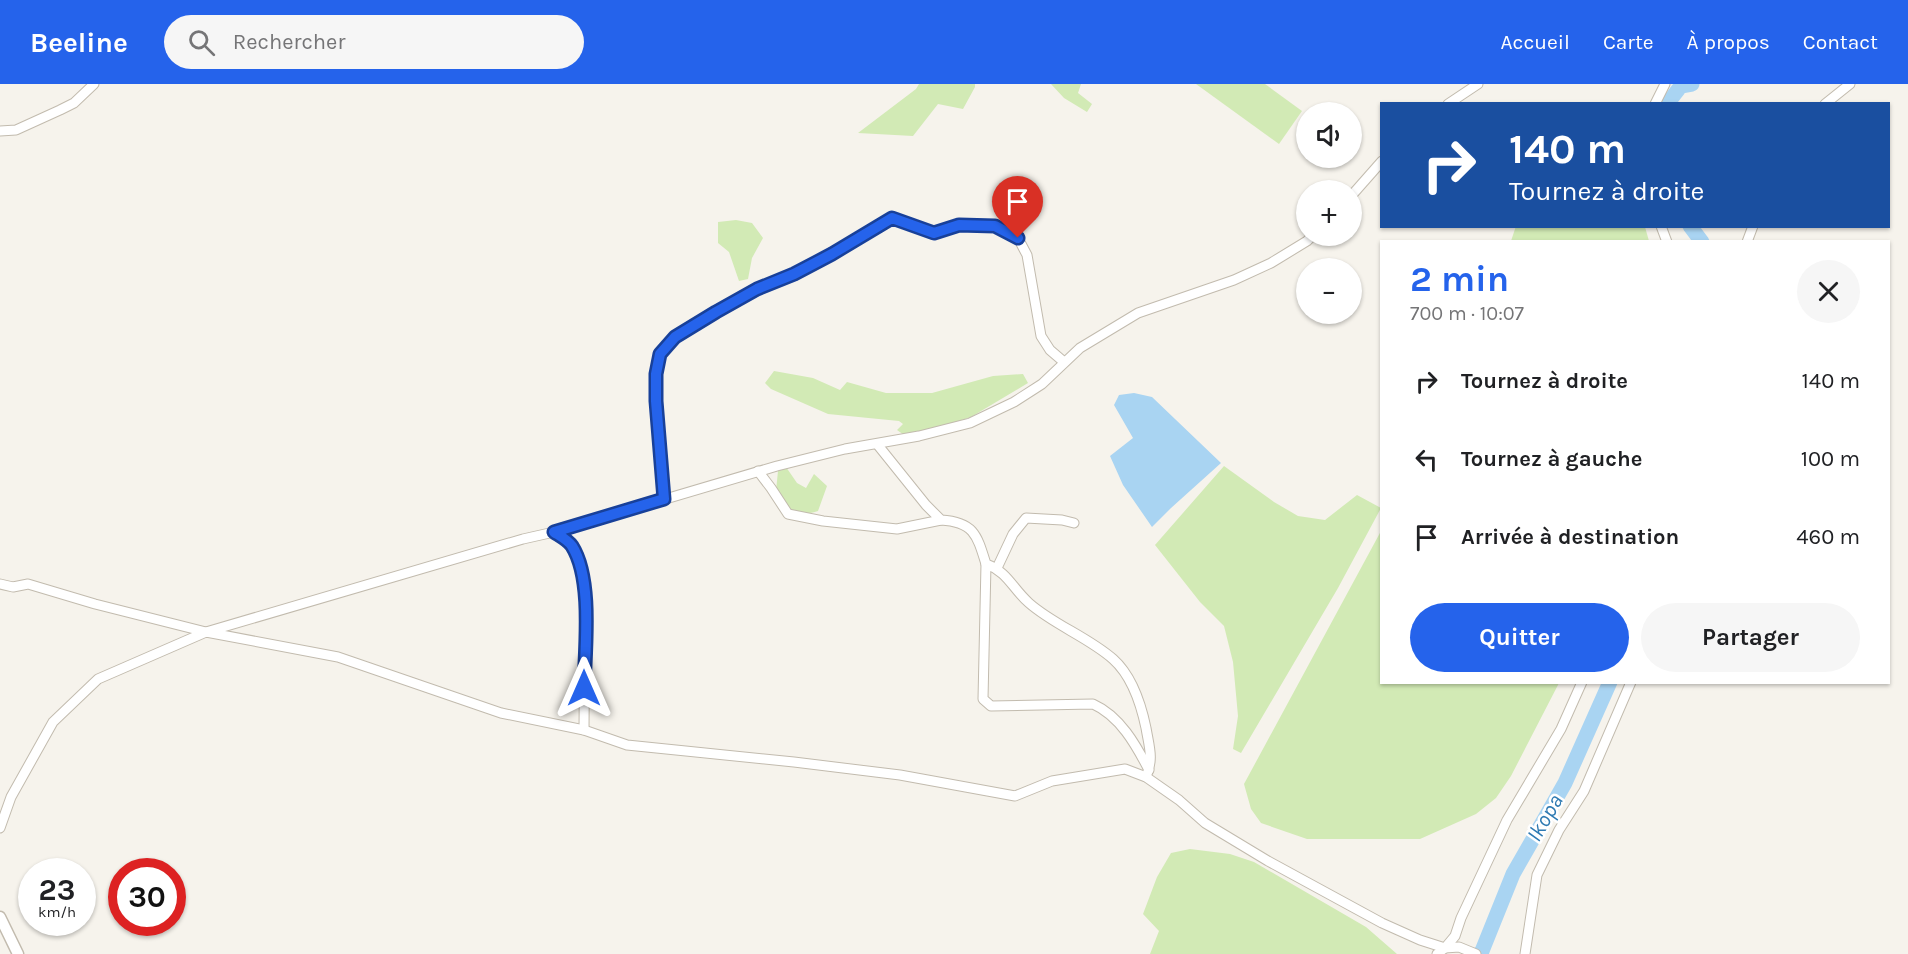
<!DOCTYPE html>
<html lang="fr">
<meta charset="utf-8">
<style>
:root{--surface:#fff;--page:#f6f6f6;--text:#202124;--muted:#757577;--accent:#2563eb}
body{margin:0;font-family:Karla,sans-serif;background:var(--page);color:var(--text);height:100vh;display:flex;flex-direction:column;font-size:22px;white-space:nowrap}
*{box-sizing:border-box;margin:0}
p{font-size:20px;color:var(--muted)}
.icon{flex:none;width:33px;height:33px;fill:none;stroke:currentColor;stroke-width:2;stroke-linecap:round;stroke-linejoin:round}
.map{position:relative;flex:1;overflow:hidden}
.panel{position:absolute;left:1380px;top:156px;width:510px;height:444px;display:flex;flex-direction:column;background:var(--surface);border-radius:0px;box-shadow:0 2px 4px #0004}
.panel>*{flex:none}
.hud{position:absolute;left:1380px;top:18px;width:510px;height:126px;border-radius:0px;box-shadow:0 2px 4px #0004;background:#1a4fa0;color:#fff;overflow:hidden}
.tools{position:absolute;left:1296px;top:18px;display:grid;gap:12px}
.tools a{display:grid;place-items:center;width:66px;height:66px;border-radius:50%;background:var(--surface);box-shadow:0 2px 4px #0004;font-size:30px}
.speed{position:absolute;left:18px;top:774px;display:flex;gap:12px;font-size:30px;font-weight:700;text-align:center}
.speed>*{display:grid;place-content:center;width:78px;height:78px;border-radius:50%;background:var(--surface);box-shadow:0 2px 4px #0004;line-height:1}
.speed small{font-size:15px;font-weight:400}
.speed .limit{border:9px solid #d22;background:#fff;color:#111}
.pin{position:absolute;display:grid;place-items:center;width:51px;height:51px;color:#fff;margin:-62px -26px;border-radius:50% 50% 50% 0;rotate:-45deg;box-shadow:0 0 6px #0007}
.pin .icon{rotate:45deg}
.me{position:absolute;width:66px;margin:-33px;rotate:0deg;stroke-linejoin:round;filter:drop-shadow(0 0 4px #0008)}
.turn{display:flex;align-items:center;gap:21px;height:126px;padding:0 30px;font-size:27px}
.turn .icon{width:78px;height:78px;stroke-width:2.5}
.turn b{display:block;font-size:42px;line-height:51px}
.round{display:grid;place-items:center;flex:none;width:63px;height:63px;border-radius:32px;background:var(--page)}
.overview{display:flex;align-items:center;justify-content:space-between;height:102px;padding:0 30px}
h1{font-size:36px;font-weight:700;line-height:45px;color:var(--accent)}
.action{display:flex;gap:12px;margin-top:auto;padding:12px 30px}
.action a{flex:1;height:69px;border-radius:36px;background:var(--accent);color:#fff;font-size:24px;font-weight:700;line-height:69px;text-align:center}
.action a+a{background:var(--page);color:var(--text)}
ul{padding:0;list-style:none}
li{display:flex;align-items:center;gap:18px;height:78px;padding:0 30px}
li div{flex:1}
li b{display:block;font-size:22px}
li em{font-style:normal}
header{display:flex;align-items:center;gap:36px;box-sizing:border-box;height:84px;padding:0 30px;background:var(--accent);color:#fff}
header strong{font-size:28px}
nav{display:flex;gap:33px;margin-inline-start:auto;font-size:21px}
.search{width:420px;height:54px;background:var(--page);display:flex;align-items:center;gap:15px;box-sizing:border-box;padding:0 21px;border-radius:33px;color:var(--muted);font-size:22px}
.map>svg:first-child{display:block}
.green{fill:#d2eab5}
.water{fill:#a9d4f2}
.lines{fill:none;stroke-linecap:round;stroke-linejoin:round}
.river{stroke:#a9d4f2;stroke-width:15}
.minor-casing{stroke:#c2bbae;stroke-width:11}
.tertiary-casing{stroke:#c2bbae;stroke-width:13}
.minor{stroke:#fff;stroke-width:9}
.tertiary{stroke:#fff;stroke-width:10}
.route-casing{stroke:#184099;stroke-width:15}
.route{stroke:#2563eb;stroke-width:10}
.labels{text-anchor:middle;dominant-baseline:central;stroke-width:5;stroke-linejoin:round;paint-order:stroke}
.water-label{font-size:22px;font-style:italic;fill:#2e7ab2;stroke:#fff}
</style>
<header>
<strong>Beeline</strong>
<div class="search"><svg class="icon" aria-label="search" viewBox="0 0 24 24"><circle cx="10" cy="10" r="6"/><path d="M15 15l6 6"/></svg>Rechercher</div>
<nav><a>Accueil</a><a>Carte</a><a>À propos</a><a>Contact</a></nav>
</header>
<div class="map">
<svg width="1908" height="870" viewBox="0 0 1908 870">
<rect width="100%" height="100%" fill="#f6f3ec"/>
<g class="green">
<path d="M 919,0 L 975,0 L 975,3 L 963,25 L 938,20 L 913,52 L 858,49 L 916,5 Z"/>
<path d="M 1051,0 L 1081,0 L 1078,9 L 1092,20 L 1087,28 L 1064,14 Z"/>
<path d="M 1196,0 L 1265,0 L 1302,27 L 1279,60 Z"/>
<path d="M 736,136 L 752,139 L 763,154 L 752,174 L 748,195 L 739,197 L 729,168 L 718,159 L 718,138 Z"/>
<path d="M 1516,142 L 1645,143 L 1649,157 L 1511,157 Z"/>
<path d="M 774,287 L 813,294 L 840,306 L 847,298 L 886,309 L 932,309 L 993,292 L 1023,290 L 1028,299 L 971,333 L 946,341 L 904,351 L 897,346 L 903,340 L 899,337 L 828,330 L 771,305 L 765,299 Z"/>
<path d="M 1224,382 L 1274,418 L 1298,432 L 1325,436 L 1357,411 L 1381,424 L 1338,504 L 1241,669 L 1233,665 L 1238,632 L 1233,578 L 1224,542 L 1200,518 L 1155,461 Z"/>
<path d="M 786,383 L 797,399 L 806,404 L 814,390 L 827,402 L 818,427 C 794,435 788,425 776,407 L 778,387 Z"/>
<path d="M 1381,447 L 1382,598 L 1559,599 L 1511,692 L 1496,714 L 1476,730 L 1420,755 L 1307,755 L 1261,739 L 1251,725 L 1244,700 Z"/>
<path d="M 1190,765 L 1230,770 L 1254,778 L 1366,843 L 1397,870 L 1150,870 L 1159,847 L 1143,830 L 1157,793 L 1171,769 Z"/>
</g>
<path class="water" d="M 1134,309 L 1152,313 L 1221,379 L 1171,424 L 1152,443 L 1123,401 L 1110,372 L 1133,354 L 1114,321 L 1119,311 Z"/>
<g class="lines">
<g class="river">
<path d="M 1667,20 L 1681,2 L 1692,0"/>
<path d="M 1690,142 L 1702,158"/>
<path d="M 1479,870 L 1482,867 L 1513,790 L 1565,699 L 1610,598"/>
</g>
<defs>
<g id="minor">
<path d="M 1448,20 L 1478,0"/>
<path d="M 1655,20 L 1665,0"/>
<path d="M 1825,20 L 1850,0"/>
<path d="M 0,47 L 16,46 L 60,26 L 74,19 L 94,0"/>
<path d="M 1352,111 L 1382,77"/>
<path d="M 1661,142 L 1667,158"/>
<path d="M 1747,158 L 1753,142"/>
<path d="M 877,360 L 926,421 L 941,436 C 974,438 977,451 986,480 C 1008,488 1012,504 1029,519 C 1054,541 1088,553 1113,575 C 1131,591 1141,620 1146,644 C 1149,662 1154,675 1146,693"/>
<path d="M 758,387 L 771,404 L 788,430 L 823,437 L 897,445 L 941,436"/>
<path d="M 664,415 L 656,317 L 656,290 L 660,270 L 675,253 L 715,228 L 757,205 L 794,190 L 832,170 L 892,134 L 934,149 L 959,141 L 995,142 L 1018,154 L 1027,171 L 1041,252 L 1050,266 L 1064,278"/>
<path d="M 554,448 L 571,460 L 579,477 L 585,501 L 584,646"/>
<path d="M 986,480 L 983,615 L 991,622 L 1093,620 C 1120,632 1136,661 1149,686"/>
<path d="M 997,484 L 1013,450 L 1026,434 L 1062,436 L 1074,439"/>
<path d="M 0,500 L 13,503 L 28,500 L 95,520 L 206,548 L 523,455 L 554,448 L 777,382 L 845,365 L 919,352 L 970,339 L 1014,318 L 1042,300 L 1080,264 L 1138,229 L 1234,196 L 1271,179 L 1307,157 L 1312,152"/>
<path d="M 0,744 L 11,713 L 53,638 L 98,595 L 206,548 L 338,573 L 501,629 L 584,646 L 627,661 L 794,678 L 900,691 L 1015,712 L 1052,697 L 1125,685 L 1146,693 L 1179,716 L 1205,739 L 1268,777 L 1382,839 L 1420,856 L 1445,864 L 1459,863 L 1476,870"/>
<path d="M 1437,870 L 1445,864 L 1455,852 L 1461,834 L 1507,736 L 1561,645 L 1582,598"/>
<path d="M 1525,870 L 1537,791 L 1559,746 L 1584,707 L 1631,598"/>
</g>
<path id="tertiary" d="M 0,833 L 18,870"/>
</defs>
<use href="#minor" class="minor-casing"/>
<use href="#tertiary" class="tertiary-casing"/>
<use href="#minor" class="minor"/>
<use href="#tertiary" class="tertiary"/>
</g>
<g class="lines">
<defs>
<path id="route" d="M 584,604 C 585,565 593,495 572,462 C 568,456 560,452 554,448 L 664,415 L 656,317 L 656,290 L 660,270 L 675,253 L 716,228 L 757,205 L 794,190 L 832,170 L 892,134 L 934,149 L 959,141 L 995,142 L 1018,154"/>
</defs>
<use href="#route" class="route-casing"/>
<use href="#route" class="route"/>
</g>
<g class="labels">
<g class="water-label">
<text transform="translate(1545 734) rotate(-60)">Ikopa</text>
</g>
</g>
</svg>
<div class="tools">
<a><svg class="icon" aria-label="sound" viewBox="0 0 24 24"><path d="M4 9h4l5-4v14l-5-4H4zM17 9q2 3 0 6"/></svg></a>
<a>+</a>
<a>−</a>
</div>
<div class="speed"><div>23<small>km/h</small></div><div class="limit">30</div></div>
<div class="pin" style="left:1018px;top:154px;background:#d93025"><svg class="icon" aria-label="arrive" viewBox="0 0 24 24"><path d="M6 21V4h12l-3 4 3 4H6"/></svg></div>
<svg class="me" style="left:584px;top:604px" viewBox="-20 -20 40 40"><path d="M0-17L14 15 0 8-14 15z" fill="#2563eb" stroke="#fff" stroke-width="4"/></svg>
<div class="hud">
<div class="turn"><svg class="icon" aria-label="right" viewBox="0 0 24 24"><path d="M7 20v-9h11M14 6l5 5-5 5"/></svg><div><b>140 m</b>Tournez à droite</div></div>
</div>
<section class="panel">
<div class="overview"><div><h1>2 min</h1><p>700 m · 10:07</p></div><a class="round"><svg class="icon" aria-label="close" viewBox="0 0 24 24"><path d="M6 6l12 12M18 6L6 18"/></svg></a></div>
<ul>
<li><svg class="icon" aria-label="right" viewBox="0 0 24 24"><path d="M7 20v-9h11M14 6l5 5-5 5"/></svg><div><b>Tournez à droite</b></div><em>140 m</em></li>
<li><svg class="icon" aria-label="left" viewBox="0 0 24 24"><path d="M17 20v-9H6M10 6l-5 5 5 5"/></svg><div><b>Tournez à gauche</b></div><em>100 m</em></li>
<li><svg class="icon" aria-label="arrive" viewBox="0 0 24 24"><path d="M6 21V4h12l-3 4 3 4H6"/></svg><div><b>Arrivée à destination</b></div><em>460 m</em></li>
</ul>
<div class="action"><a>Quitter</a><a>Partager</a></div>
</section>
</div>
